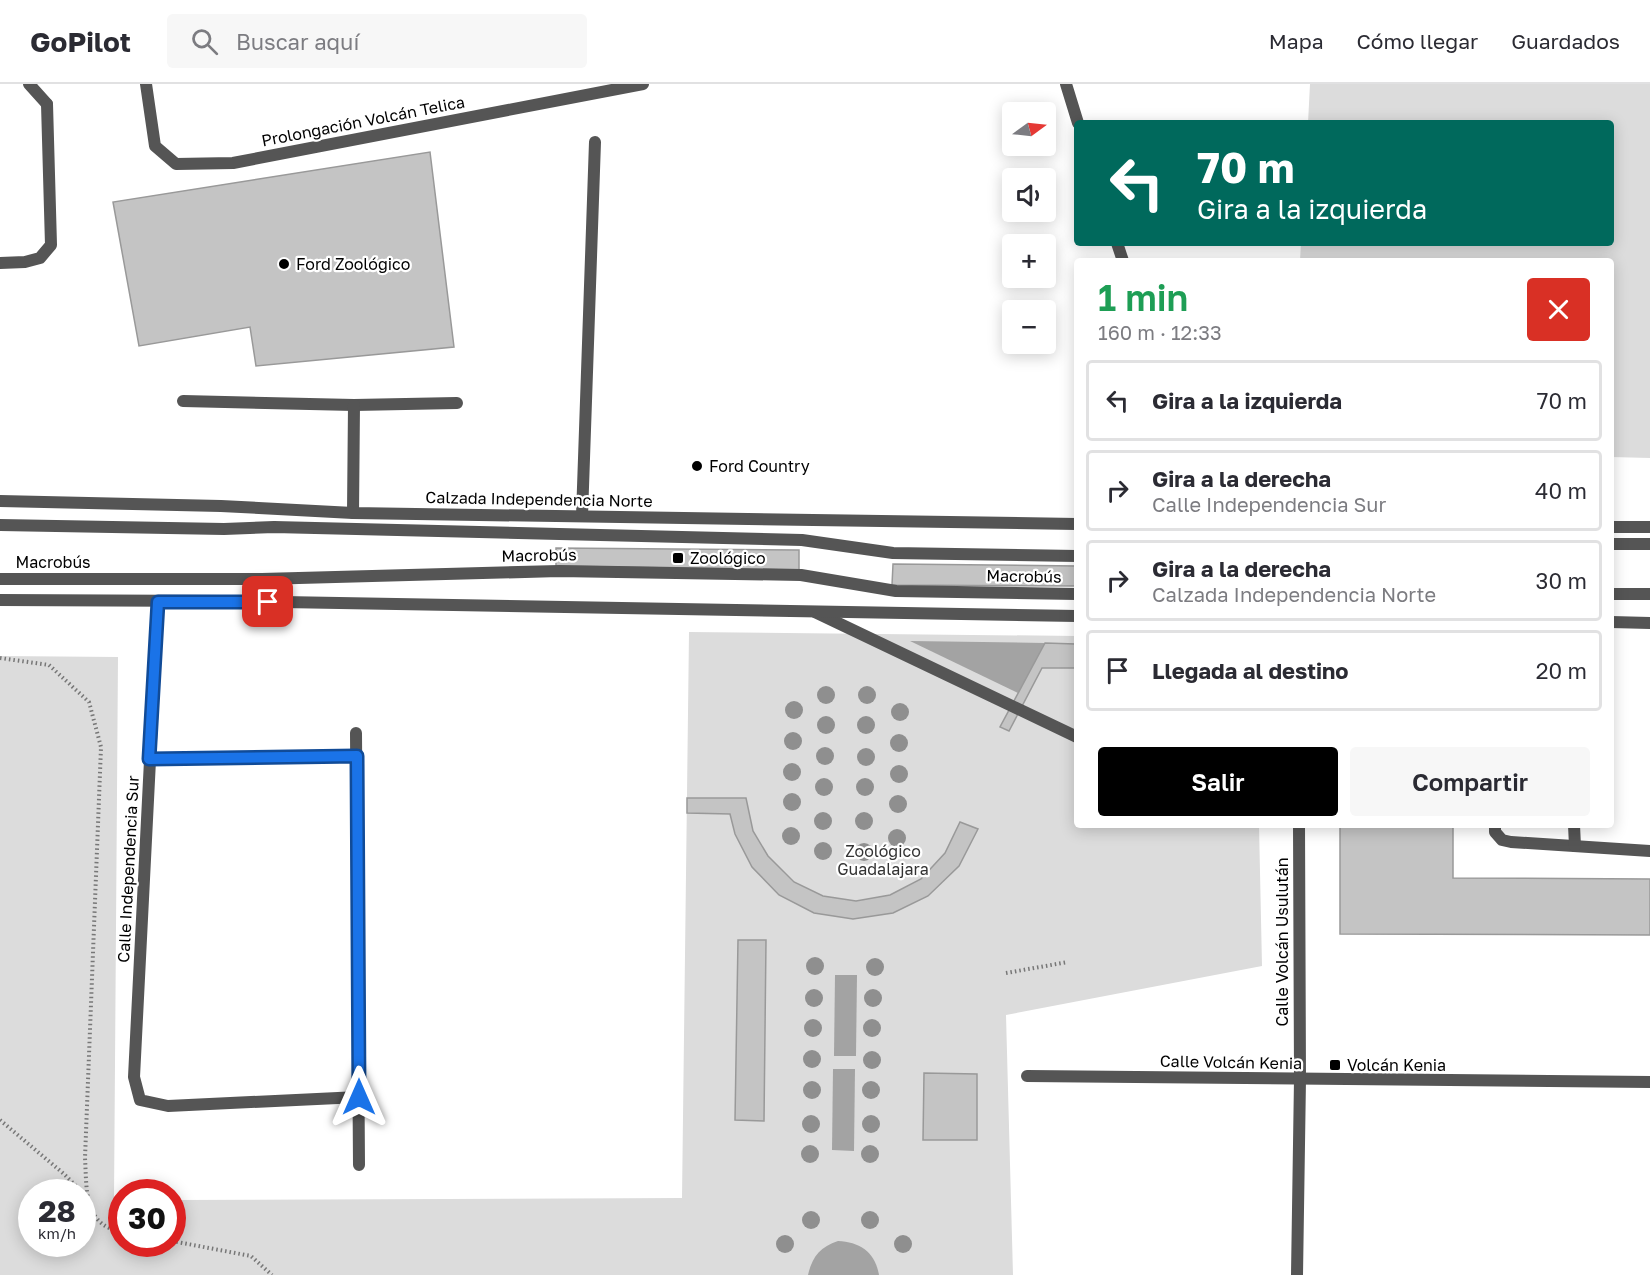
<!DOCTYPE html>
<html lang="es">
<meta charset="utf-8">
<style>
:root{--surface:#fff;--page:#f7f7f7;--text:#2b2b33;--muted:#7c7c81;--line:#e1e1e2;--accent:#000}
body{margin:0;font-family:"Golos Text",sans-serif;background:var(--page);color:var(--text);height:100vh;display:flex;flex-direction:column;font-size:22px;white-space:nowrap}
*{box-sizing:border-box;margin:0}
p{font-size:20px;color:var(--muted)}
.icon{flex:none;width:33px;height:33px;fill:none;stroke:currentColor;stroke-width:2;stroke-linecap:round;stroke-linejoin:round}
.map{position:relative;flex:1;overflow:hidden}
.side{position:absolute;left:1074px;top:174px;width:540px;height:570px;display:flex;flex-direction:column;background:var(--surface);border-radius:6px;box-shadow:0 3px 15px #0003}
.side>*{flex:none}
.guide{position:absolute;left:1074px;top:36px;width:540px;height:126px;border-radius:6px;box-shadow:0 3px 15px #0003;background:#00695c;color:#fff;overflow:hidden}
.needle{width:39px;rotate:75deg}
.buttons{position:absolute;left:1002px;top:18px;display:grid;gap:12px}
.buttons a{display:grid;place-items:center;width:54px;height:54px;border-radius:6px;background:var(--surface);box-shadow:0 3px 15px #0003;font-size:30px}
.speed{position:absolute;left:18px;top:1095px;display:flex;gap:12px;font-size:30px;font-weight:700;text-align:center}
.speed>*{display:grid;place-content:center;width:78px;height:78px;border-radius:50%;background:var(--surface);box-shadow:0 3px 15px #0003;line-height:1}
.speed small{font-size:15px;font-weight:400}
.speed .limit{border:9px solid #d22;background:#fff;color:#111}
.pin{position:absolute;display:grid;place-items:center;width:51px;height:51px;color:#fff;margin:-26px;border-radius:12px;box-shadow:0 3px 9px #0006}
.me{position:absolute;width:66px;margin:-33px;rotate:0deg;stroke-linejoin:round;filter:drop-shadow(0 0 4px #0008)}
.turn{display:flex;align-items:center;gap:21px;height:126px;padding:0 24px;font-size:27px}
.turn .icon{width:78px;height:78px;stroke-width:2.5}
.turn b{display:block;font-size:42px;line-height:51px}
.round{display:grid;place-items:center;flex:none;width:63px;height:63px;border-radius:6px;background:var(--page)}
.headline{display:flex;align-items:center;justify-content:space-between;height:102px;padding:0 24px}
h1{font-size:36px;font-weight:600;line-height:45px;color:#1e9e55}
.primary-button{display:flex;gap:12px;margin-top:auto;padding:12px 24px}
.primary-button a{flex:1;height:69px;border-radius:6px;background:var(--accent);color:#fff;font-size:24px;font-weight:600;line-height:69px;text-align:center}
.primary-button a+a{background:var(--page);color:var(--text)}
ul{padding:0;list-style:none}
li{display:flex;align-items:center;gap:18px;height:81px;margin:0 12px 9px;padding:0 12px;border:3px solid var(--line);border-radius:6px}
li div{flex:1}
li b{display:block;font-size:22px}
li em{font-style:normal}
header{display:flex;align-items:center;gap:36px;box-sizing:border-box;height:84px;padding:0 30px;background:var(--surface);border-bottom:2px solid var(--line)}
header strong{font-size:28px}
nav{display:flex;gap:33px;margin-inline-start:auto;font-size:21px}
.search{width:420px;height:54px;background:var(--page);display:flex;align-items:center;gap:15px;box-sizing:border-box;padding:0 21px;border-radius:6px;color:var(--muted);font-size:22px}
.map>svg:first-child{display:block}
.green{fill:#dcdcdc;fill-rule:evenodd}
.water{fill:#a3a3a3}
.building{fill:#c4c4c4;stroke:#999;stroke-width:1.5}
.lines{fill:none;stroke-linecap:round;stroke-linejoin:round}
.path{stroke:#777;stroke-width:4;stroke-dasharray:1.5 3;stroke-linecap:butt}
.service{stroke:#555;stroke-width:12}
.pedestrian{stroke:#555;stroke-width:12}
.minor{stroke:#555;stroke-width:12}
.tertiary{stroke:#555;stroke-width:12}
.tree{fill:#8f8f8f}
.route-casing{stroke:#114b97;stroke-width:15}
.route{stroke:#1a73e8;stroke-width:10}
.poi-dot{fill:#000;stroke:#fff;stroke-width:2}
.labels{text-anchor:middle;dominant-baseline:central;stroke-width:4.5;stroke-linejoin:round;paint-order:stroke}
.street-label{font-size:16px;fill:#000;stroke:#fff}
.poi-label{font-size:16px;fill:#000;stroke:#fff;text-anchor:start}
.park-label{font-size:16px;fill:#333;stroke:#fff}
</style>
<header>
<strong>GoPilot</strong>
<div class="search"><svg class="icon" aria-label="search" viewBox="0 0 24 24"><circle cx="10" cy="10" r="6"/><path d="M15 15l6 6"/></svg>Buscar aquí</div>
<nav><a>Mapa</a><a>Cómo llegar</a><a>Guardados</a></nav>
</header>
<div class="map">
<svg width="1650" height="1191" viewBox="0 0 1650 1191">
<rect width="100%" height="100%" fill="#fff"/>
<g class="green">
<path d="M 1310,0 L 1650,0 L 1650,374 L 1611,373 L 1611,177 L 1300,177 L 1301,159 L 1611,159 L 1611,39 L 1308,39 Z"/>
<path d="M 689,548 L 1077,552 L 1077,741 L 1259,741 L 1262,882 L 1006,931 L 1013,1191 L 0,1191 L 0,572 L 118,573 L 114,1116 L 121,1117 L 122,1160 L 172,1160 L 173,1116 L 682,1114 ZM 32,1108 L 82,1108 L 82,1160 L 32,1160 Z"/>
</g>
<g class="water">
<path d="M 910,557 L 1045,559 L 1018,609 Z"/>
<path d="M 835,891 L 857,891 L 856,972 L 834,972 Z"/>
<path d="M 833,985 L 855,985 L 854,1067 L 832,1066 Z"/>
<path d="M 838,1157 C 860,1158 875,1168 879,1191 L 808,1191 C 812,1173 820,1163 838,1157 Z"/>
</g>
<g class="building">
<path d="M 430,68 L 454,263 L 256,282 L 250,243 L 139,262 L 113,118 Z"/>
<path d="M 556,464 L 799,466 L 799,486 L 556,482 Z"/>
<path d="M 893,480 L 1077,482 L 1077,502 L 892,501 Z"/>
<path d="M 1045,559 L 1075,560 L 1075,584 L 1042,584 L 1009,647 L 1000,643 Z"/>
<path d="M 687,714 L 746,714 L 753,747 L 768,772 L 794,798 L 823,812 L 856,817 L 890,811 L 921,795 L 945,769 L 960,738 L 978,745 L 959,782 L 928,812 L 893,829 L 853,835 L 814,829 L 779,811 L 752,783 L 735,750 L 730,730 L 687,729 Z"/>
<path d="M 1340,741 L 1453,741 L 1453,794 L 1650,795 L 1650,851 L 1340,850 Z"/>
<path d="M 738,856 L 766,856 L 764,1037 L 735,1036 Z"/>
<path d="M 924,989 L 977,990 L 977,1056 L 923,1056 Z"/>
</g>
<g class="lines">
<g class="path">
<path d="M 0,574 L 49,581 L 89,618 L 101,663 L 85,1074 C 87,1106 83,1141 122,1148"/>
<path d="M 1006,889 L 1068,878"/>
<path d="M 0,1036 L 64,1090 L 82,1108"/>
<path d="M 172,1157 L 251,1172 L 272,1191"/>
</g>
<g class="service">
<path d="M 146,0 L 155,62 L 176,80 L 233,79 L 643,0"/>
<path d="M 183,317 L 354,321 L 457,319"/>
<path d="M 353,429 L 354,321"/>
<path d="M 0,441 L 224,445 L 274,443 L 802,456 L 893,469 L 1077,472"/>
<path d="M 1611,460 L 1650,460"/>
<path d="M 0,495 L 262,495 L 559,487 L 801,491 L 896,507 L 1077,510"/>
<path d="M 1611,510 L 1650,510"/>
<path d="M 815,528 L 1077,653"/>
<path d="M 1495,741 L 1495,748 L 1502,756 L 1511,758 L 1650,767"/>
<path d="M 1574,741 L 1575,762"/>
</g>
<path class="pedestrian" d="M 29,0 L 47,20"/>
<g class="minor">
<path d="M 1066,0 L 1078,39"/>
<path d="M 1117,159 L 1123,177"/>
<path d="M 0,179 L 25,178 L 40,174 L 51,161 L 47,20"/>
<path d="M 582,432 L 595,58"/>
<path d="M 158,518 L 134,993 L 140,1016 L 168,1022 L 359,1013"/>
<path d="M 356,649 L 359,1081"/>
<path d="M 149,675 L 357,672"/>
<path d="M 1027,992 L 1650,998"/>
<path d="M 1297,1191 L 1300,995 L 1299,741"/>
</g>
<g class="tertiary">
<path d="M 0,417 L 221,422 L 353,429 L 1077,440"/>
<path d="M 1611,443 L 1650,443"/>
<path d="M 0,516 L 220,517 L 1077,532"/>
<path d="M 1611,538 L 1650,539"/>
</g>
</g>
<g class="tree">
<circle cx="826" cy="611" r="9"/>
<circle cx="867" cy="611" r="9"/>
<circle cx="794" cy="626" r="9"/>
<circle cx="900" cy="628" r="9"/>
<circle cx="826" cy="641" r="9"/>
<circle cx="866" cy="641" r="9"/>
<circle cx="793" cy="657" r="9"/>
<circle cx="899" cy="659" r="9"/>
<circle cx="825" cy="672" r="9"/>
<circle cx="866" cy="673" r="9"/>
<circle cx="792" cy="688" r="9"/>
<circle cx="899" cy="690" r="9"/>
<circle cx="824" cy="703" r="9"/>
<circle cx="865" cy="703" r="9"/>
<circle cx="792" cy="718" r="9"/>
<circle cx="898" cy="720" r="9"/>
<circle cx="823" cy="737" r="9"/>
<circle cx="864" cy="737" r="9"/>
<circle cx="791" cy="752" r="9"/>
<circle cx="897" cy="754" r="9"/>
<circle cx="823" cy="767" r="9"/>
<circle cx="864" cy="768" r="9"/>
<circle cx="815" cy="882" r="9"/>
<circle cx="875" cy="883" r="9"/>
<circle cx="814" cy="914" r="9"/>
<circle cx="873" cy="914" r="9"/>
<circle cx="813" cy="944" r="9"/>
<circle cx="872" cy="944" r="9"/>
<circle cx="812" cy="975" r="9"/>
<circle cx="872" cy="976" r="9"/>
<circle cx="812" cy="1006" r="9"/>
<circle cx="871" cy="1006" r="9"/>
<circle cx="811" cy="1040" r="9"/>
<circle cx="871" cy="1040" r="9"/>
<circle cx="810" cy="1070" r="9"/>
<circle cx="870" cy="1070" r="9"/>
<circle cx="811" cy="1136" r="9"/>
<circle cx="870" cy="1136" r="9"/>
<circle cx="785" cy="1160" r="9"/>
<circle cx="903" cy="1160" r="9"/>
</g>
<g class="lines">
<defs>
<path id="route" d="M 268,518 L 158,518 L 149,675 L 357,672 L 359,1013"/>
</defs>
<use href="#route" class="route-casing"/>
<use href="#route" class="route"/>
</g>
<g class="poi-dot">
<circle cx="284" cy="180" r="6"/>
<circle cx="697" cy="382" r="6"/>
<rect x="672" y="468" width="12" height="12" rx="3"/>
<rect x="1329" y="975" width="12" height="12" rx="3"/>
</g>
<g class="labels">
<g class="street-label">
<text transform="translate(363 37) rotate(-11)">Prolongación Volcán Telica</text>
<text transform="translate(539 415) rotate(1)">Calzada Independencia Norte</text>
<text transform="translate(539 471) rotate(-1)">Macrobús</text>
<text x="53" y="478">Macrobús</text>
<text transform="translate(1024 492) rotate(1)">Macrobús</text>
<text transform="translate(128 785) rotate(-87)">Calle Independencia Sur</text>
<text transform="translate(1282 858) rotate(-90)">Calle Volcán Usulután</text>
<text transform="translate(1231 978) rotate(1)">Calle Volcán Kenia</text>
</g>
<g class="poi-label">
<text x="296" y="180">Ford Zoológico</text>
<text x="709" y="382">Ford Country</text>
<text x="690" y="474">Zoológico</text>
<text x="1347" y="981">Volcán Kenia</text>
</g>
<g class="park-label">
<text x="883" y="767">Zoológico<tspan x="883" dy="18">Guadalajara</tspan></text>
</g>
</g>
</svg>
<div class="buttons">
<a><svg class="needle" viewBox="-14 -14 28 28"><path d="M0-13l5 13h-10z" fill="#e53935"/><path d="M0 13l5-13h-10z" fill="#7c7c81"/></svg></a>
<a><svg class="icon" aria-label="sound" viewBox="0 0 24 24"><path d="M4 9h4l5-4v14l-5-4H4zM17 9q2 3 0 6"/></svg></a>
<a>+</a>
<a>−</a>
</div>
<div class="speed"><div>28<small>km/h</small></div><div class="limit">30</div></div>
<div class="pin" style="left:268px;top:518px;background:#d93025"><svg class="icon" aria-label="arrive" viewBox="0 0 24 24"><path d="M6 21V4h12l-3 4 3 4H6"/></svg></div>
<svg class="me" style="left:359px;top:1013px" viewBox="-20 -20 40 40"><path d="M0-17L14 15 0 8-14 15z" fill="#1a73e8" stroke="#fff" stroke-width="4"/></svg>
<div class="guide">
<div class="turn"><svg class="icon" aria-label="left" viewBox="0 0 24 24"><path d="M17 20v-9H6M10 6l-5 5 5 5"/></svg><div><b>70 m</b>Gira a la izquierda</div></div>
</div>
<section class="side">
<div class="headline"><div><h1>1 min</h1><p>160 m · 12:33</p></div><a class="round" style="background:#d93025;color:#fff"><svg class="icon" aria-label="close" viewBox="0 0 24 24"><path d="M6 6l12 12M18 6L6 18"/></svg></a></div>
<ul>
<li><svg class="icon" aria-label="left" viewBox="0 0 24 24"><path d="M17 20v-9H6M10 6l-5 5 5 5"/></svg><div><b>Gira a la izquierda</b></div><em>70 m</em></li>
<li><svg class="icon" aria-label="right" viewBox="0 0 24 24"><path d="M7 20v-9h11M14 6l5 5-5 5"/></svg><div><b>Gira a la derecha</b><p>Calle Independencia Sur</p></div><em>40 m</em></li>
<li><svg class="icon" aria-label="right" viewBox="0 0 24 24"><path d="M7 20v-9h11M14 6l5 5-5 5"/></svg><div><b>Gira a la derecha</b><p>Calzada Independencia Norte</p></div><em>30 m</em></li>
<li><svg class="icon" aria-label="arrive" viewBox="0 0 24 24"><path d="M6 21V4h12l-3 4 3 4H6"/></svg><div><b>Llegada al destino</b></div><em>20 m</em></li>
</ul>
<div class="primary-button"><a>Salir</a><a>Compartir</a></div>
</section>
</div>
